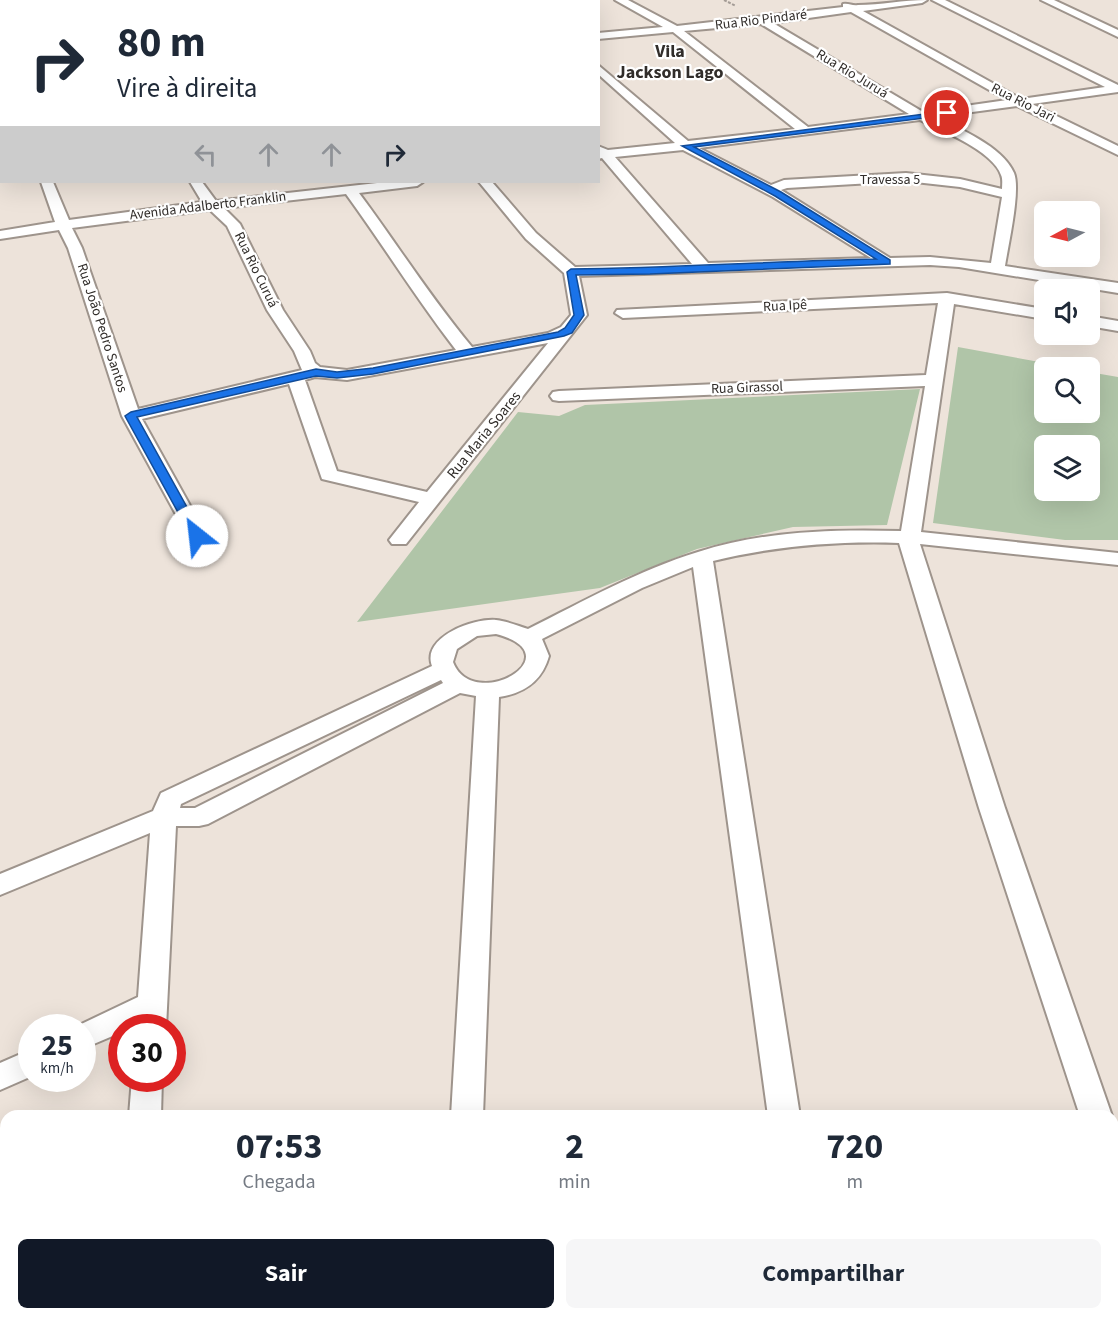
<!DOCTYPE html>
<html lang="pt">
<meta charset="utf-8">
<style>
:root{--surface:#fff;--page:#f6f6f7;--text:#1f2937;--muted:#747a83;--accent:#111827}
body{margin:0;font-family:"Source Sans 3",sans-serif;background:var(--page);color:var(--text);height:100vh;display:flex;flex-direction:column;font-size:22px;white-space:nowrap}
*{box-sizing:border-box;margin:0}
p{font-size:20px;color:var(--muted)}
.icon{flex:none;width:33px;height:33px;fill:none;stroke:currentColor;stroke-width:2;stroke-linecap:round;stroke-linejoin:round}
.map{position:relative;flex:1;overflow:hidden}
.side{position:absolute;left:0px;top:1110px;width:1119px;height:210px;display:flex;flex-direction:column;background:var(--surface);border-radius:18px 18px 0 0;box-shadow:0 6px 24px #0002}
.side>*{flex:none}
.top-card{position:absolute;left:0px;top:0px;width:600px;height:183px;box-shadow:0 6px 24px #0002;background:#fff;color:var(--text);overflow:hidden}
.needle{width:39px;rotate:263deg}
.tools{position:absolute;left:1034px;top:201px;display:grid;gap:12px}
.tools a{display:grid;place-items:center;width:66px;height:66px;border-radius:9px;background:var(--surface);box-shadow:0 6px 24px #0002;font-size:30px}
.speed{position:absolute;left:18px;top:1014px;display:flex;gap:12px;font-size:30px;font-weight:700;text-align:center}
.speed>*{display:grid;place-content:center;width:78px;height:78px;border-radius:50%;background:var(--surface);box-shadow:0 6px 24px #0002;line-height:1}
.speed small{font-size:15px;font-weight:400}
.speed .limit{border:9px solid #d22;background:#fff;color:#111}
.pin{position:absolute;display:grid;place-items:center;width:51px;height:51px;color:#fff;margin:-26px;border:3px solid #fff;border-radius:50%;box-shadow:0 2px 6px #0007}
.me{position:absolute;width:66px;margin:-33px;rotate:331deg;stroke-linejoin:round;filter:drop-shadow(0 0 4px #0008)}
.turn{display:flex;align-items:center;gap:21px;height:126px;padding:0 18px;font-size:27px}
.turn .icon{width:78px;height:78px;stroke-width:2.5}
.turn b{display:block;font-size:42px;line-height:51px}
.lanes{display:flex;align-items:center;height:57px;padding:0 18px;background:#0003;justify-content:center;gap:30px;direction:ltr}
.lanes .off{opacity:.35}
.eta{display:flex;justify-content:space-evenly;align-items:center;height:102px;text-align:center}
.eta b{font-size:36px;font-weight:700;line-height:42px}
.cta{display:flex;gap:12px;margin-top:auto;padding:12px 18px}
.cta a{flex:1;height:69px;border-radius:9px;background:var(--accent);color:#fff;font-size:24px;font-weight:700;line-height:69px;text-align:center}
.cta a+a{background:var(--page);color:var(--text)}
.map>svg:first-child{display:block}
.green{fill:#b0c5a8;fill-rule:evenodd}
.lines{fill:none;stroke-linecap:round;stroke-linejoin:round}
.street-casing{stroke:#9e948c;stroke-width:4}
.path{stroke:#a49c96;stroke-width:2;stroke-dasharray:3 1.5;stroke-linecap:butt}
.street{fill:#fff;fill-rule:evenodd}
.route{fill:#1a73e8;stroke:#114b97;stroke-width:1.5}
.labels{text-anchor:middle;dominant-baseline:central;stroke-width:4.5;stroke-linejoin:round;paint-order:stroke}
.far-street-label{font-size:14px;fill:#312d2a;stroke:#fff}
.street-label{font-size:15px;fill:#312d2a;stroke:#fff}
.far-district-label{font-size:18px;font-weight:bold;fill:#312d2a;stroke:#fff}
</style>
<div class="map">
<svg width="1118" height="1320" viewBox="0 0 1118 1320">
<rect width="100%" height="100%" fill="#ede3da"/>
<g class="green">
<path d="M 958,347 L 1067,367 L 1044,368 L 1044,412 L 1089,412 L 1089,372 L 1118,377 L 1118,540 L 1065,540 L 933,523 ZM 1044,446 L 1089,446 L 1089,490 L 1044,490 Z"/>
<path d="M 920,389 L 887,525 L 793,527 L 697,549 L 600,588 L 357,622 L 518,412 L 559,416 L 585,405 Z"/>
</g>
<g class="lines">
<defs>
<g id="street">
<path d="M 110,0 L 125,0 L 109,2 Z"/>
<path d="M 299,0 L 310,0 L 311,2 L 300,2 Z"/>
<path d="M 320,0 L 338,0 L 319,2 Z"/>
<path d="M 500,0 L 511,0 L 512,2 L 501,2 Z"/>
<path d="M 543,0 L 562,0 L 542,2 Z"/>
<path d="M 569,0 L 587,0 L 568,2 Z"/>
<path d="M 615,0 L 628,0 L 677,26 L 843,7 L 843,4 C 849,3 852,6 858,5 C 881,5 903,0 927,0 L 922,3 L 863,11 L 1021,99 L 1105,87 L 932,0 L 945,0 L 1118,85 L 1118,92 L 1032,104 L 1118,146 L 1118,155 L 1017,106 L 935,117 C 960,129 1002,146 1014,173 C 1021,190 1008,246 1005,266 L 1118,283 L 1118,293 L 959,267 L 930,265 L 579,276 L 587,315 L 406,544 L 392,544 L 389,540 L 419,502 L 322,479 L 289,384 L 142,419 L 207,536 L 204,540 L 190,540 L 122,416 L 68,248 L 59,230 L 0,239 L 0,231 L 55,222 L 41,182 L 53,182 L 69,220 L 202,202 L 190,182 L 202,182 L 216,201 L 386,182 L 423,182 L 417,186 L 359,193 C 397,244 431,298 472,347 L 548,333 L 561,327 L 571,315 L 564,273 L 526,239 L 479,182 L 492,182 L 536,233 L 575,267 L 692,264 L 602,158 L 598,159 L 598,146 L 608,150 L 675,143 L 598,74 L 598,65 L 688,141 L 795,129 L 673,32 L 598,39 L 598,33 L 663,27 ZM 851,12 L 1007,100 L 923,112 L 773,23 ZM 761,24 L 909,114 L 808,127 L 684,31 ZM 920,120 C 940,129 994,152 1001,175 C 1003,179 1002,185 1002,189 L 960,179 L 906,173 L 784,180 L 771,185 L 699,148 ZM 683,150 L 773,197 L 871,258 L 708,263 L 615,157 ZM 906,181 L 960,187 L 1002,197 L 991,263 L 930,257 L 890,258 L 781,190 L 787,188 ZM 346,194 C 384,246 417,300 456,350 L 347,370 L 320,367 L 315,363 L 310,351 L 283,310 L 240,224 L 224,208 ZM 210,210 L 227,226 L 267,310 L 294,351 L 302,370 L 138,409 L 82,248 L 72,228 ZM 548,343 L 427,492 L 337,471 L 305,380 L 315,377 L 347,380 Z"/>
<path d="M 1041,0 L 1054,0 L 1118,30 L 1118,37 Z"/>
<rect x="0" y="21" width="2" height="6"/>
<path d="M 0,56 L 2,56 L 0,63 Z"/>
<rect x="0" y="95" width="2" height="8"/>
<path d="M 947,293 L 1044,309 L 1044,319 L 954,304 L 921,532 L 1118,553 L 1118,565 L 920,544 L 1005,808 L 1112,1116 L 1080,1116 L 979,808 L 899,543 C 835,541 775,546 713,561 L 800,1116 L 768,1116 L 693,567 L 642,588 L 542,639 L 549,656 C 542,681 525,693 499,697 L 483,1116 L 451,1116 L 476,696 L 460,693 L 208,824 L 199,826 L 176,826 L 166,1028 L 136,1028 L 136,1025 L 122,1028 L 122,1032 L 82,1049 L 82,1028 L 73,1028 L 138,997 L 150,833 L 0,895 L 0,874 L 153,811 L 161,793 L 432,666 C 421,637 474,618 496,620 C 507,621 518,626 528,629 C 584,601 639,570 698,552 C 763,531 833,529 901,531 L 925,386 L 559,401 L 553,400 L 550,396 L 553,392 L 559,391 L 926,375 L 938,303 L 623,318 L 615,313 L 617,310 ZM 496,634 C 576,655 473,714 453,662 L 457,649 L 477,636 ZM 441,680 L 443,683 L 195,808 L 180,808 L 181,804 Z"/>
<path d="M 1089,316 L 1118,321 L 1118,331 L 1089,326 Z"/>
<path d="M 32,1049 L 32,1076 L 0,1090 L 0,1063 Z"/>
<path d="M 132,1078 L 162,1078 L 161,1116 L 129,1116 Z"/>
<path d="M 1113,1150 L 1118,1152 L 1118,1195 L 1113,1193 Z"/>
<path d="M 20,1314 L 63,1314 L 61,1320 L 17,1320 Z"/>
</g>
</defs>
<use href="#street" class="street-casing"/>
<path class="path" d="M 724,0 L 736,6"/>
<use href="#street" class="street"/>
</g>
<path class="route" d="M 947,111 L 949,115 L 694,147 L 781,192 L 890,260 L 890,264 L 650,274 L 576,275 L 584,315 L 572,333 L 564,336 L 373,374 L 337,378 L 316,376 L 137,417 L 203,536 L 201,539 L 193,539 L 191,536 L 125,416 L 131,412 L 316,369 L 337,372 L 373,368 L 558,332 L 565,328 L 574,315 L 567,272 L 571,269 C 673,268 775,261 876,259 L 775,196 L 682,146 Z"/>
<g class="labels">
<g class="far-street-label">
<text transform="translate(761 20) rotate(-7)">Rua Rio Pindaré</text>
<text transform="translate(852 74) rotate(31)">Rua Rio Juruá</text>
<text transform="translate(1023 103) rotate(27)">Rua Rio Jari</text>
<text x="890" y="180">Travessa 5</text>
<text transform="translate(208 206) rotate(-7)">Avenida Adalberto Franklin</text>
<text transform="translate(256 270) rotate(64)">Rua Rio Curuá</text>
<text transform="translate(785 306) rotate(-3)">Rua Ipê</text>
<text transform="translate(102 328) rotate(72)">Rua João Pedro Santos</text>
<text transform="translate(747 388) rotate(-2)">Rua Girassol</text>
</g>
<g class="street-label">
<text transform="translate(484 435) rotate(-51)">Rua Maria Soares</text>
</g>
<g class="far-district-label">
<text x="670" y="51">Vila<tspan x="670" dy="21">Jackson Lago</tspan></text>
</g>
</g>
</svg>
<div class="tools">
<a><svg class="needle" viewBox="-14 -14 28 28"><path d="M0-13l5 13h-10z" fill="#e53935"/><path d="M0 13l5-13h-10z" fill="#747a83"/></svg></a>
<a><svg class="icon" aria-label="sound" viewBox="0 0 24 24"><path d="M4 9h4l5-4v14l-5-4H4zM17 9q2 3 0 6"/></svg></a>
<a><svg class="icon" aria-label="search" viewBox="0 0 24 24"><circle cx="10" cy="10" r="6"/><path d="M15 15l6 6"/></svg></a>
<a><svg class="icon" aria-label="layers" viewBox="0 0 24 24"><path d="M12 4l9 5-9 5-9-5zM3 14l9 5 9-5"/></svg></a>
</div>
<div class="speed"><div>25<small>km/h</small></div><div class="limit">30</div></div>
<div class="pin" style="left:947px;top:113px;background:#d93025"><svg class="icon" aria-label="arrive" viewBox="0 0 24 24"><path d="M6 21V4h12l-3 4 3 4H6"/></svg></div>
<svg class="me" style="left:197px;top:536px" viewBox="-20 -20 40 40"><circle r="19" fill="#fff"/><path d="M0-13L10 11 0 6-10 11z" fill="#1a73e8"/></svg>
<div class="top-card">
<div class="turn"><svg class="icon" aria-label="right" viewBox="0 0 24 24"><path d="M7 20v-9h11M14 6l5 5-5 5"/></svg><div><b>80 m</b>Vire à direita</div></div>
<div class="lanes"><svg class="icon off" aria-label="left" viewBox="0 0 24 24"><path d="M17 20v-9H6M10 6l-5 5 5 5"/></svg><svg class="icon off" aria-label="ahead" viewBox="0 0 24 24"><path d="M12 20V5M6 11l6-6 6 6"/></svg><svg class="icon off" aria-label="ahead" viewBox="0 0 24 24"><path d="M12 20V5M6 11l6-6 6 6"/></svg><svg class="icon" aria-label="right" viewBox="0 0 24 24"><path d="M7 20v-9h11M14 6l5 5-5 5"/></svg></div>
</div>
<section class="side">
<div class="eta">
<div><b>07:53</b><p>Chegada</p></div>
<div><b>2</b><p>min</p></div>
<div><b>720</b><p>m</p></div>
</div>
<div class="cta"><a>Sair</a><a>Compartilhar</a></div>
</section>
</div>
